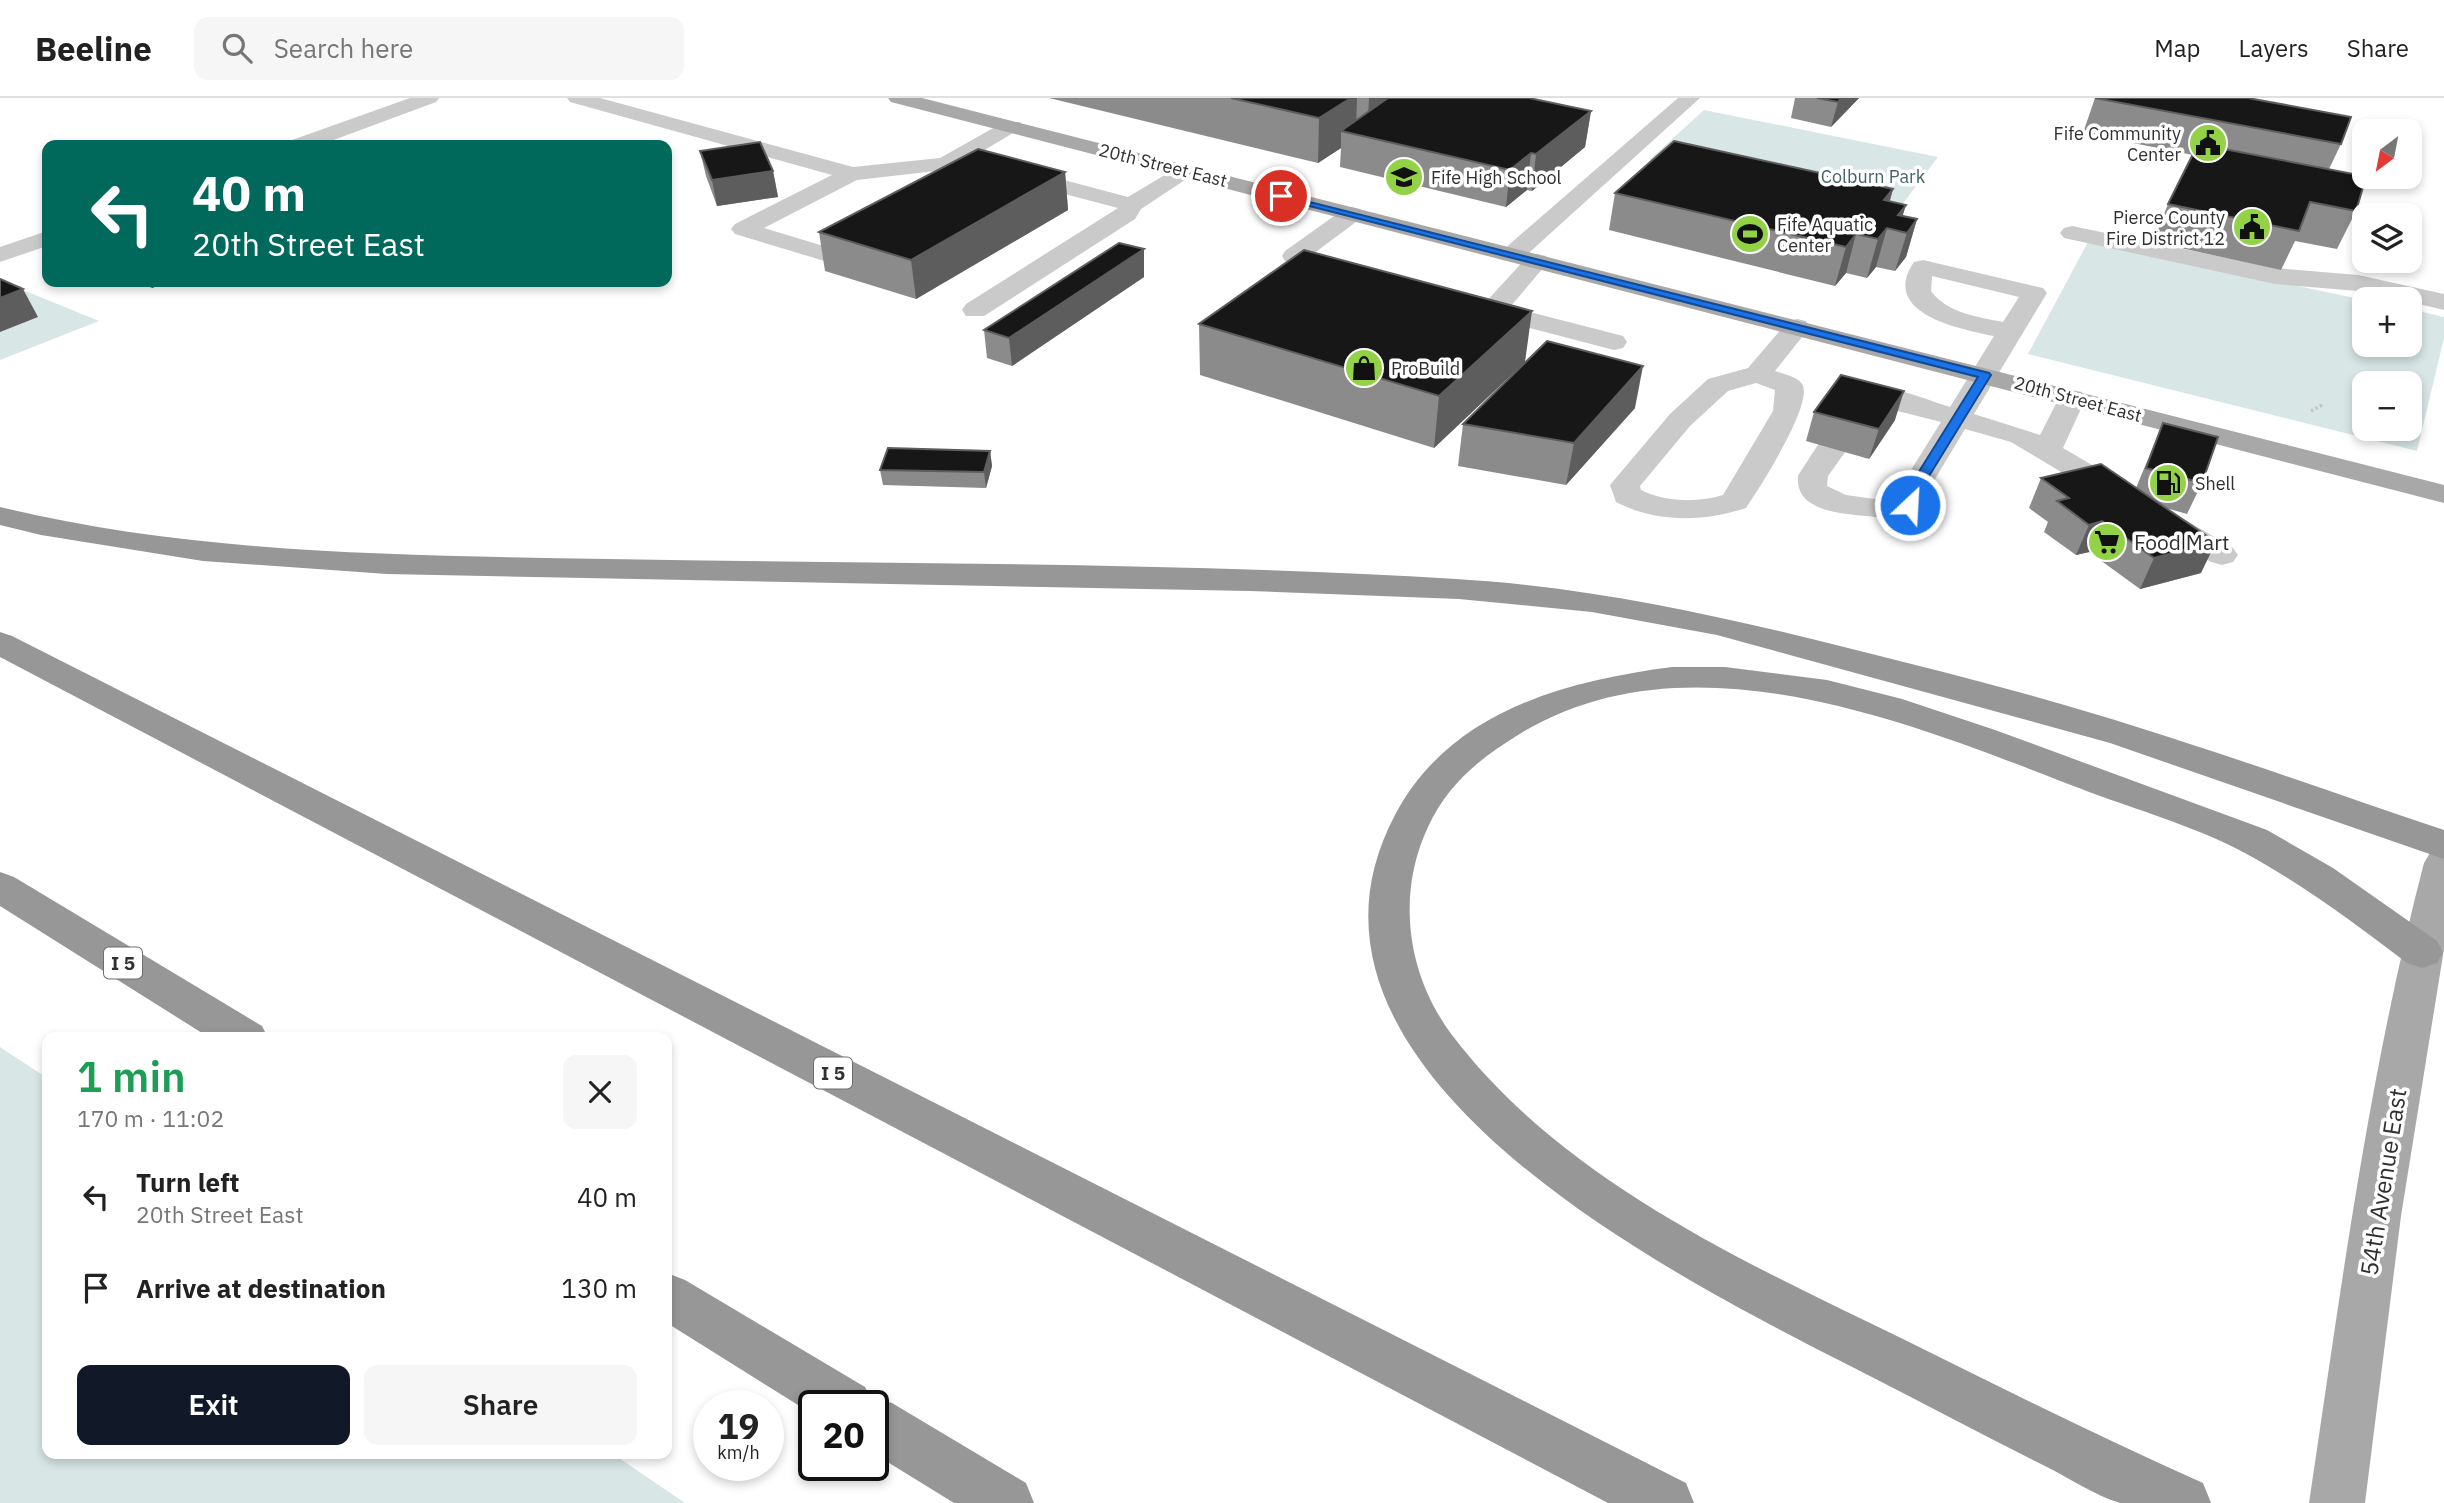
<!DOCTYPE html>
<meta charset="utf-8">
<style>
:root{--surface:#fff;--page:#f6f6f6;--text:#222;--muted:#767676;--line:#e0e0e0;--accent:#111827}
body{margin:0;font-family:"IBM Plex Sans",sans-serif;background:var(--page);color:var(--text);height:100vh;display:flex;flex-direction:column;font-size:26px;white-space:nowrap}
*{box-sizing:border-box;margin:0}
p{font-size:23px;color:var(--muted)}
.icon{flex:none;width:38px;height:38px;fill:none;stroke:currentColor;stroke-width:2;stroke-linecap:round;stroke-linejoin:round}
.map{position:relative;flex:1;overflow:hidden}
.drawer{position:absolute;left:42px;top:934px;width:630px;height:427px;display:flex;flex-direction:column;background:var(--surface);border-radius:14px;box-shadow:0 4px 10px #0003}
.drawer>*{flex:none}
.guide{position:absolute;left:42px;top:42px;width:630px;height:147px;border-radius:14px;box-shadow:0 4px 10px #0003;background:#00695c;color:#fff;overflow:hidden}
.needle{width:46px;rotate:212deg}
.controls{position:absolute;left:2352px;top:21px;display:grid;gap:14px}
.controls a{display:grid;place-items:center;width:70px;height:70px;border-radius:14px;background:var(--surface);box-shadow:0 4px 10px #0003;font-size:35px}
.speed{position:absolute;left:693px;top:1292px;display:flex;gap:14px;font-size:35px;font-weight:700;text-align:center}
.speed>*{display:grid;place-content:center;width:91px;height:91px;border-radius:50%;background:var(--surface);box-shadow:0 4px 10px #0003;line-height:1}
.speed small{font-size:18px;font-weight:400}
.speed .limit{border:4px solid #111;border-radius:10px;background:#fff;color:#111}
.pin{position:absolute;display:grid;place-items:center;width:60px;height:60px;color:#fff;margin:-30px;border:4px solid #fff;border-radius:50%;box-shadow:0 2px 7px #0007}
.me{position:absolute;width:77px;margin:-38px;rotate:25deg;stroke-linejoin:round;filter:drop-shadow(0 0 5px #0008)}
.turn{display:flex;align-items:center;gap:24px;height:147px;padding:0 35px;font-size:32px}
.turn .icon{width:91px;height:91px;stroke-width:2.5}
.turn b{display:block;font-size:49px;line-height:60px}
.round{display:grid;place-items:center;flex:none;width:74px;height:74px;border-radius:14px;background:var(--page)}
.overview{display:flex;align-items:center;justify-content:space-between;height:119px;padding:0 35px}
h1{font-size:42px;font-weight:600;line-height:52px;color:#1e9e55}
.button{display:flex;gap:14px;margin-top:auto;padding:14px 35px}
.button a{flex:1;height:80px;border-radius:14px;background:var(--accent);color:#fff;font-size:28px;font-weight:600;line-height:80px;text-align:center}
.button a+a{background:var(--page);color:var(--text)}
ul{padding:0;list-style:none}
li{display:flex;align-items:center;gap:21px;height:91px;padding:0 35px}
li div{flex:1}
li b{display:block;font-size:26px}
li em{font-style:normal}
header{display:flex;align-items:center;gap:42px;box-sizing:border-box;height:98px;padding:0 35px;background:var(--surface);border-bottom:2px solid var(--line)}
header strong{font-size:33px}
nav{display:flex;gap:38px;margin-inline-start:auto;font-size:24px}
.search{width:490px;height:63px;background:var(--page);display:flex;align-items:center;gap:18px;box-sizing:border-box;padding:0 24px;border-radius:14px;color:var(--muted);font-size:26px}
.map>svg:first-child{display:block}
.green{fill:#d9e6e6;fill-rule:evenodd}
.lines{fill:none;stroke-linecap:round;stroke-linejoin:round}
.path{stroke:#c4c4c4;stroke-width:3.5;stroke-dasharray:2.5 2.5;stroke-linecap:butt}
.minor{fill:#cacaca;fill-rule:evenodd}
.major{fill:#a8a8a8;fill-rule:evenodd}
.highway{fill:#979797;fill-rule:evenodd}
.wall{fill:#8b8b8b}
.shaded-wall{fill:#5d5d5d}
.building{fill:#171717;stroke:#5d5d5d;stroke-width:2}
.route{fill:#1a73e8;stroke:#114b97;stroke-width:2}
.labels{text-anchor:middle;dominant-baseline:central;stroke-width:7;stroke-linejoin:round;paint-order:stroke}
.far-poi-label{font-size:18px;fill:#303030;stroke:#fff;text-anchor:start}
.far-street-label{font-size:18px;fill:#303030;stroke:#fff}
.far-park-label{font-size:18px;fill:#426466;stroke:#fff}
.shield{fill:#fff;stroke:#6e6e6e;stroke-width:2}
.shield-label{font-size:19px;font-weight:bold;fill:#303030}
.poi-label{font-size:21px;fill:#303030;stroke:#fff;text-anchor:start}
.near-street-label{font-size:24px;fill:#303030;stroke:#fff}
</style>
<header>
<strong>Beeline</strong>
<div class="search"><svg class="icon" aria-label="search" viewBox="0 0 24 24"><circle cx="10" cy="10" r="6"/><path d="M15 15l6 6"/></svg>Search here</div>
<nav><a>Map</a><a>Layers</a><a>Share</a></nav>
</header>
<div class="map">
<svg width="2444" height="1405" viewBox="0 0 2444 1405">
<rect width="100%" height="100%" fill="#fff"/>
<g class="green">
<path d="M 1704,12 L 1938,59 L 1895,116 L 1649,62 Z"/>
<path d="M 2088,144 L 2364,202 L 2364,247 L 2410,247 L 2410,211 L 2444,219 L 2444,240 L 2417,353 L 2028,256 ZM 2364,285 L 2410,285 L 2410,331 L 2364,331 Z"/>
<path d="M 18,190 L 99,223 L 0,262 L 0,196 Z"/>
<path d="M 0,949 L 47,980 L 47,1356 L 613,1356 L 685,1405 L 0,1405 Z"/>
</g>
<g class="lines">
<path class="path" d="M 2311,313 L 2324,306"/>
<g class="minor">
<path d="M 410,0 L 439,0 L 436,4 L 320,47 L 289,47 L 292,42 Z"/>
<path d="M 567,0 L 600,0 L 853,69 L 940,60 L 1004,24 L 1020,24 L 1023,29 L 953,71 L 857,82 L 764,130 L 840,153 L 843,158 L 840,163 L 831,165 L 735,136 L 731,131 L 735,126 L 832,77 L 570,4 Z"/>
<path d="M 1678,0 L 1700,0 L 1521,162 L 1503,162 L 1500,157 L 1503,152 Z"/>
<path d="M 1183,66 L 1191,68 L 1194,73 L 1191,78 L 1141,111 L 1135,121 L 984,218 L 966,218 L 962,212 L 966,206 L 1118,110 L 1007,81 L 1004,76 L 1007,71 L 1015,69 L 1128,99 Z"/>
<path d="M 1352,109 L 1360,111 L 1364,116 L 1360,121 L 1313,156 L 1355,167 L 1358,172 L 1355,177 L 1346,179 L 1285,163 L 1282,158 L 1285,153 L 1344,111 Z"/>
<path d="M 2072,128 L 2275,170 L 2358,177 L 2444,196 L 2444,212 L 2410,204 L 2410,201 L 2358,193 L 2275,186 L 2064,140 L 2060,135 L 2064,130 Z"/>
<path d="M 47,133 L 47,148 L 0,164 L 0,149 Z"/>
<path d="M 1537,156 L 1546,158 L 1549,163 L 1510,209 L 1623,238 L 1627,244 L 1623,250 L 1614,252 L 1484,218 L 1480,212 L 1484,206 L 1528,158 Z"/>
<path d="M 1923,162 L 2043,190 L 2047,195 L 1974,316 L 2040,337 L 2062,294 L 2072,292 L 2082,294 L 2086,300 L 2063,350 L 2233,450 L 2238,457 L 2233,464 L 2222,467 L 2211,464 L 2011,344 L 1965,331 L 1926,396 L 1926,407 L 1943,423 L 1938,430 C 1920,434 1908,425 1891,421 C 1862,415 1794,421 1798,378 C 1811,358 1849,295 1870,291 C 1895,287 1926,302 1950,309 L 1994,238 C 1959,231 1879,215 1914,164 ZM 1932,178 L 2019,199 L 2003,224 C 1978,219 1947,215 1931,193 ZM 1878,308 L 1941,324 L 1896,396 L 1896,404 L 1846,397 L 1827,388 L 1828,378 Z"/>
<path d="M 1797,221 L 1806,223 L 1810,229 L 1775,273 C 1783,276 1800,279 1803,288 C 1811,310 1760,389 1746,410 C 1704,424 1656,425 1616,404 L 1610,387 L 1670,316 L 1708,281 L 1748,270 L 1788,223 ZM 1756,285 L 1775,292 L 1773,313 L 1723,397 C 1698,405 1665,404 1641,392 L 1640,388 L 1690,328 L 1728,293 Z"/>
</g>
<g class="major">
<path d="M 888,0 L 922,0 L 2444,387 L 2444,405 L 891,4 Z"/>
<path d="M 2444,751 L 2444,851 L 2401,1118 L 2365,1405 L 2309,1405 C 2341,1191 2369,975 2424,765 L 2430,755 Z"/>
</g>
<g class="highway">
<path d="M 0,409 C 198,457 405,457 608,461 C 890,466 1174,464 1456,481 C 1594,489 1726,519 1860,553 C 1953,576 2046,600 2137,629 C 2240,661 2342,698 2444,732 L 2444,761 L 2110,645 L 1717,537 L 1592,514 L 1459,501 L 1250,493 L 387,476 L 203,463 L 41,437 L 0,427 Z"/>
<path d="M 0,534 L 12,538 L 1686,1385 L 1694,1405 L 1608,1405 L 0,559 Z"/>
<path d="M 1672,569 L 1725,569 L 1827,582 L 1902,601 L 1995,632 L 2267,732 L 2333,770 L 2437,843 L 2443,854 L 2437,865 L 2422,870 L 2407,865 C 2354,825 2301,785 2243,754 C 2192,727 2133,711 2079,690 C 1912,626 1688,531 1518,637 C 1479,661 1447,687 1428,729 C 1396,797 1407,877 1452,937 C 1563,1083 1745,1164 1905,1242 C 2004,1291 2102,1340 2203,1385 L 2211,1405 C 2187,1405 2141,1405 2120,1405 C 2095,1398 2068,1379 2045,1368 C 1983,1337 1923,1305 1862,1274 C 1684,1183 1258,975 1395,717 C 1449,614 1564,583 1672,569 Z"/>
<path d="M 0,774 L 14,779 L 262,928 L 268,940 L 210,940 L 0,808 Z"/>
<path d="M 667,1175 L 685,1182 L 865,1289 L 870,1299 L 892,1305 L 1026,1385 L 1034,1405 L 954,1405 L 873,1355 L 873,1307 L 814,1307 L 814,1317 L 667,1225 Z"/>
</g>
</g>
<g class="wall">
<path d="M 1049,0 L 1529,0 L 1591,13 L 1585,49 L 1532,93 L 1527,92 L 1506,109 L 1340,69 L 1341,50 L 1318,65 Z"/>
<path d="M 1795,0 L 1859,0 L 1831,29 L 1791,20 Z"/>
<path d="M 2095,0 L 2341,46 L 2329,71 L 2356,113 L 2337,151 L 2295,143 L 2281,172 L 2153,144 L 2168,106 L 2193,57 L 2083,35 Z"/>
<path d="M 700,53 L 773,73 L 778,99 L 717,108 L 706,78 Z"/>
<path d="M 1065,74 L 1068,112 L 916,201 L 825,173 L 819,134 Z"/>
<path d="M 1893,91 L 1890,103 L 1902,118 L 1917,121 L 1906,159 L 1895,173 L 1876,169 L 1867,180 L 1846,175 L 1835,188 L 1609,132 L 1615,95 Z"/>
<path d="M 1144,151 L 1144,179 L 1012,268 L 987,260 L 984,232 Z"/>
<path d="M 137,184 L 167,184 L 152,190 Z"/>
<path d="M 1199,226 L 1525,264 L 1434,350 L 1200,277 Z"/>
<path d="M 1635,310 L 1566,387 L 1458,368 L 1463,326 Z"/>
<path d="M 1814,314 L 1895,322 L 1869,361 L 1806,343 Z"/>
<path d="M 2163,325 L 2202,385 L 2187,416 L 2166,410 L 2201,475 L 2140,491 L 2089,454 L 2076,457 L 2044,434 L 2048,424 L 2029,410 L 2041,380 L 2136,390 Z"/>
<path d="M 990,353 L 992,368 L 986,390 L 883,387 L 880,372 Z"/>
</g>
<g class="shaded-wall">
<path d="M 1342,0 L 1357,0 L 1356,31 L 1341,33 L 1341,50 L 1318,65 L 1319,20 Z"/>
<path d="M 1369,0 L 1401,0 L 1368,22 Z"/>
<path d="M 1841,0 L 1859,0 L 1831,29 L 1838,4 Z"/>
<path d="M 1591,13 L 1585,49 L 1532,93 L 1536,56 Z"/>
<path d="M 1531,55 L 1527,92 L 1506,109 L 1510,72 Z"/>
<path d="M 773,73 L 778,99 L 717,108 L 712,82 Z"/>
<path d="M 1065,74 L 1068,112 L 916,201 L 911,162 Z"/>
<path d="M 1893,91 L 1882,128 L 1884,102 Z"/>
<path d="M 1906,107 L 1898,133 L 1898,117 Z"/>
<path d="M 1917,121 L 1906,159 L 1895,173 L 1907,135 Z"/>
<path d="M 1887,130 L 1876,169 L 1867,180 L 1878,141 Z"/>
<path d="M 1856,136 L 1846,175 L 1835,188 L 1846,149 Z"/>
<path d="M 1144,151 L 1144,179 L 1012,268 L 1009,240 Z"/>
<path d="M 149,184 L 167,184 L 152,190 Z"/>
<path d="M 23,191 L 38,219 L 0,234 L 0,200 Z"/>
<path d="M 1532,213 L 1525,264 L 1434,350 L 1439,298 Z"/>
<path d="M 1643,268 L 1635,310 L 1566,387 L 1574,345 Z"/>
<path d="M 1904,293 L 1895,322 L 1869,361 L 1879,331 Z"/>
<path d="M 990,353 L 992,368 L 986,390 L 984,374 Z"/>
<path d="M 2102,423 L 2089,454 L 2076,457 L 2089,427 Z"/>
<path d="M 2216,444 L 2201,475 L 2140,491 L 2154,460 Z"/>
</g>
<g class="building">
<path d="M 1231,0 L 1351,0 L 1319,20 Z"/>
<path d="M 1388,0 L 1529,0 L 1591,13 L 1536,56 L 1531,55 L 1510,72 L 1341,33 Z"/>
<path d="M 1817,0 L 1841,0 L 1838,4 Z"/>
<path d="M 2095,0 L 2248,0 L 2351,19 L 2341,46 Z"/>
<path d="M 1674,43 L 1893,91 L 1884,102 L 1906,107 L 1898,117 L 1917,121 L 1907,135 L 1887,130 L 1878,141 L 1856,136 L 1846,149 L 1615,95 Z"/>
<path d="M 760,44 L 773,73 L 712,82 L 700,53 Z"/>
<path d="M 2198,46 L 2364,78 L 2364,79 L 2366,79 L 2356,113 L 2310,104 L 2299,133 L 2168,106 Z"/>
<path d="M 978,51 L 1065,74 L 911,162 L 819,134 Z"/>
<path d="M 1119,145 L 1144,151 L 1009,240 L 984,232 Z"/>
<path d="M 1304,152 L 1532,213 L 1439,298 L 1199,226 Z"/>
<path d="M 0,181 L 23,191 L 0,200 Z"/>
<path d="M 1547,243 L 1643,268 L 1574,345 L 1463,326 Z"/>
<path d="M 1841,277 L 1904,293 L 1879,331 L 1814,314 Z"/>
<path d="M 2163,325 L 2218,339 L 2202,385 L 2146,370 Z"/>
<path d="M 888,350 L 990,353 L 984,374 L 880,372 Z"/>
<path d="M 2101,366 L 2216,444 L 2154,460 L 2102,423 L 2089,427 L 2057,403 L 2069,400 L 2041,380 Z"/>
</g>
<path class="route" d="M 1278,96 L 1989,275 L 1991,277 L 1918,396 L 1916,407 L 1905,409 L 1905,396 L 1978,279 L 1278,100 Z"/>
<defs>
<symbol id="civic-disc" viewBox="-11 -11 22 22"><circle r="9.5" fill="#93d147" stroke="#fff"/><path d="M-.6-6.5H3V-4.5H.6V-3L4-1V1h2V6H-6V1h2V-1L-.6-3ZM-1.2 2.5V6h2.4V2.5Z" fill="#111"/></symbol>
<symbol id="school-disc" viewBox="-11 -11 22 22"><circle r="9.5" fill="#93d147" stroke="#fff"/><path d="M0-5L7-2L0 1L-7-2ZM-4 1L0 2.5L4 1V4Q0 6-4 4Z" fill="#111"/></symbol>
<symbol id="stadium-disc" viewBox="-11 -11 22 22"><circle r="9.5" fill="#93d147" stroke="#fff"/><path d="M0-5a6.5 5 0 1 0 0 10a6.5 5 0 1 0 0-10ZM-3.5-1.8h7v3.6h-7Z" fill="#111"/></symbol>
<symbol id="shop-disc" viewBox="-11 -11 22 22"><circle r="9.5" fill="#93d147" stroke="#fff"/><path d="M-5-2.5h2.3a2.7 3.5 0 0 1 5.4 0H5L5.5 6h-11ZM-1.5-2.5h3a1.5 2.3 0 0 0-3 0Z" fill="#111"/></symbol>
<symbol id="fuel-disc" viewBox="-11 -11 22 22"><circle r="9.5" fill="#93d147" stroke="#fff"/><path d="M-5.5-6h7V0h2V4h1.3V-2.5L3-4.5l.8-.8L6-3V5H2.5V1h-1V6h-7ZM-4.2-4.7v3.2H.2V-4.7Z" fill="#111"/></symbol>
<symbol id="supermarket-disc" viewBox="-11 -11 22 22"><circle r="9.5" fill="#93d147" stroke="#fff"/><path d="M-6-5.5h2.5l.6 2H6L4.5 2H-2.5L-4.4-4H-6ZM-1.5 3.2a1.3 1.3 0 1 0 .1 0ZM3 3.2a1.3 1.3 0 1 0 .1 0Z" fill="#111"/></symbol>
</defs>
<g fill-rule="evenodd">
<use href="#civic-disc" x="2186" y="23" width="44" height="44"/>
<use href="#school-disc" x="1382" y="57" width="44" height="44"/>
<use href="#civic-disc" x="2230" y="107" width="44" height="44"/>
<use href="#stadium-disc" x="1728" y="114" width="44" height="44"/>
<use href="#shop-disc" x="1342" y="248" width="44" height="44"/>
<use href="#fuel-disc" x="2146" y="363" width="44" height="44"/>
<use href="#supermarket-disc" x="2085" y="422" width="44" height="44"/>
</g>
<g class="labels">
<g class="far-poi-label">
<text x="2181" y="35" text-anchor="end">Fife Community<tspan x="2181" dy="21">Center</tspan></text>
<text x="1431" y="79">Fife High School</text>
<text x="2225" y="119" text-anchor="end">Pierce County<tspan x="2225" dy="21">Fire District 12</tspan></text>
<text x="1777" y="126">Fife Aquatic<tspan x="1777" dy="21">Center</tspan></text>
<text x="1391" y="270">ProBuild</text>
<text x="2195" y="385">Shell</text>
</g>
<g class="far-street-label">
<text transform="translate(1163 67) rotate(14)">20th Street East</text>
<text transform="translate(2078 301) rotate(15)">20th Street East</text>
</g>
<g class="far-park-label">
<text x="1873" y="78">Colburn Park</text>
</g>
<g class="shield">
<rect x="104" y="849.5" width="38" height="31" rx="5"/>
<rect x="814" y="959.5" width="38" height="31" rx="5"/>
</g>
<g class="shield-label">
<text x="123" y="865">I 5</text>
<text x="833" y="975">I 5</text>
</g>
<g class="poi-label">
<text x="2134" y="444">Food Mart</text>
</g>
<g class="near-street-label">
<text transform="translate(2383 1084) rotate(-81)">54th Avenue East</text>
</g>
</g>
</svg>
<div class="controls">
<a><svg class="needle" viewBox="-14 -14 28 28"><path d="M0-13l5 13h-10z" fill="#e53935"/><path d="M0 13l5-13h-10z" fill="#767676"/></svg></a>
<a><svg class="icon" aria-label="layers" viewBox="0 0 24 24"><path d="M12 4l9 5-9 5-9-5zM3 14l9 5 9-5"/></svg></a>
<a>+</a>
<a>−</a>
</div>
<div class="speed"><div>19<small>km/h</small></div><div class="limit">20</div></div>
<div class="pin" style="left:1281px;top:98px;background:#d93025"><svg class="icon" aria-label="arrive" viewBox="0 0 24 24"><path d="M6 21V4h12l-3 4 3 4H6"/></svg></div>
<svg class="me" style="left:1910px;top:407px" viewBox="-20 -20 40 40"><circle r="17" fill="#1a73e8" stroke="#fff" stroke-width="3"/><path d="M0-11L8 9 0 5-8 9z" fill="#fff"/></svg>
<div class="guide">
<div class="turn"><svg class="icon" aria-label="left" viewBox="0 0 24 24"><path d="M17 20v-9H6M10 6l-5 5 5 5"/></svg><div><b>40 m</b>20th Street East</div></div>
</div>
<section class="drawer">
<div class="overview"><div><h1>1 min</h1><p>170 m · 11:02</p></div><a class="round"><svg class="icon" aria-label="close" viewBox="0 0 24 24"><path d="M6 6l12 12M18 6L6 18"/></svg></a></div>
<ul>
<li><svg class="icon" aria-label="left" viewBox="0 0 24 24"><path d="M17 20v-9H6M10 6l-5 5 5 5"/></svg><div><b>Turn left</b><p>20th Street East</p></div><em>40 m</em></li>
<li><svg class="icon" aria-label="arrive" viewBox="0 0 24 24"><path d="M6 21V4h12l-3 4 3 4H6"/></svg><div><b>Arrive at destination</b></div><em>130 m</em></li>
</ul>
<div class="button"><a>Exit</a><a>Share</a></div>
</section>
</div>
